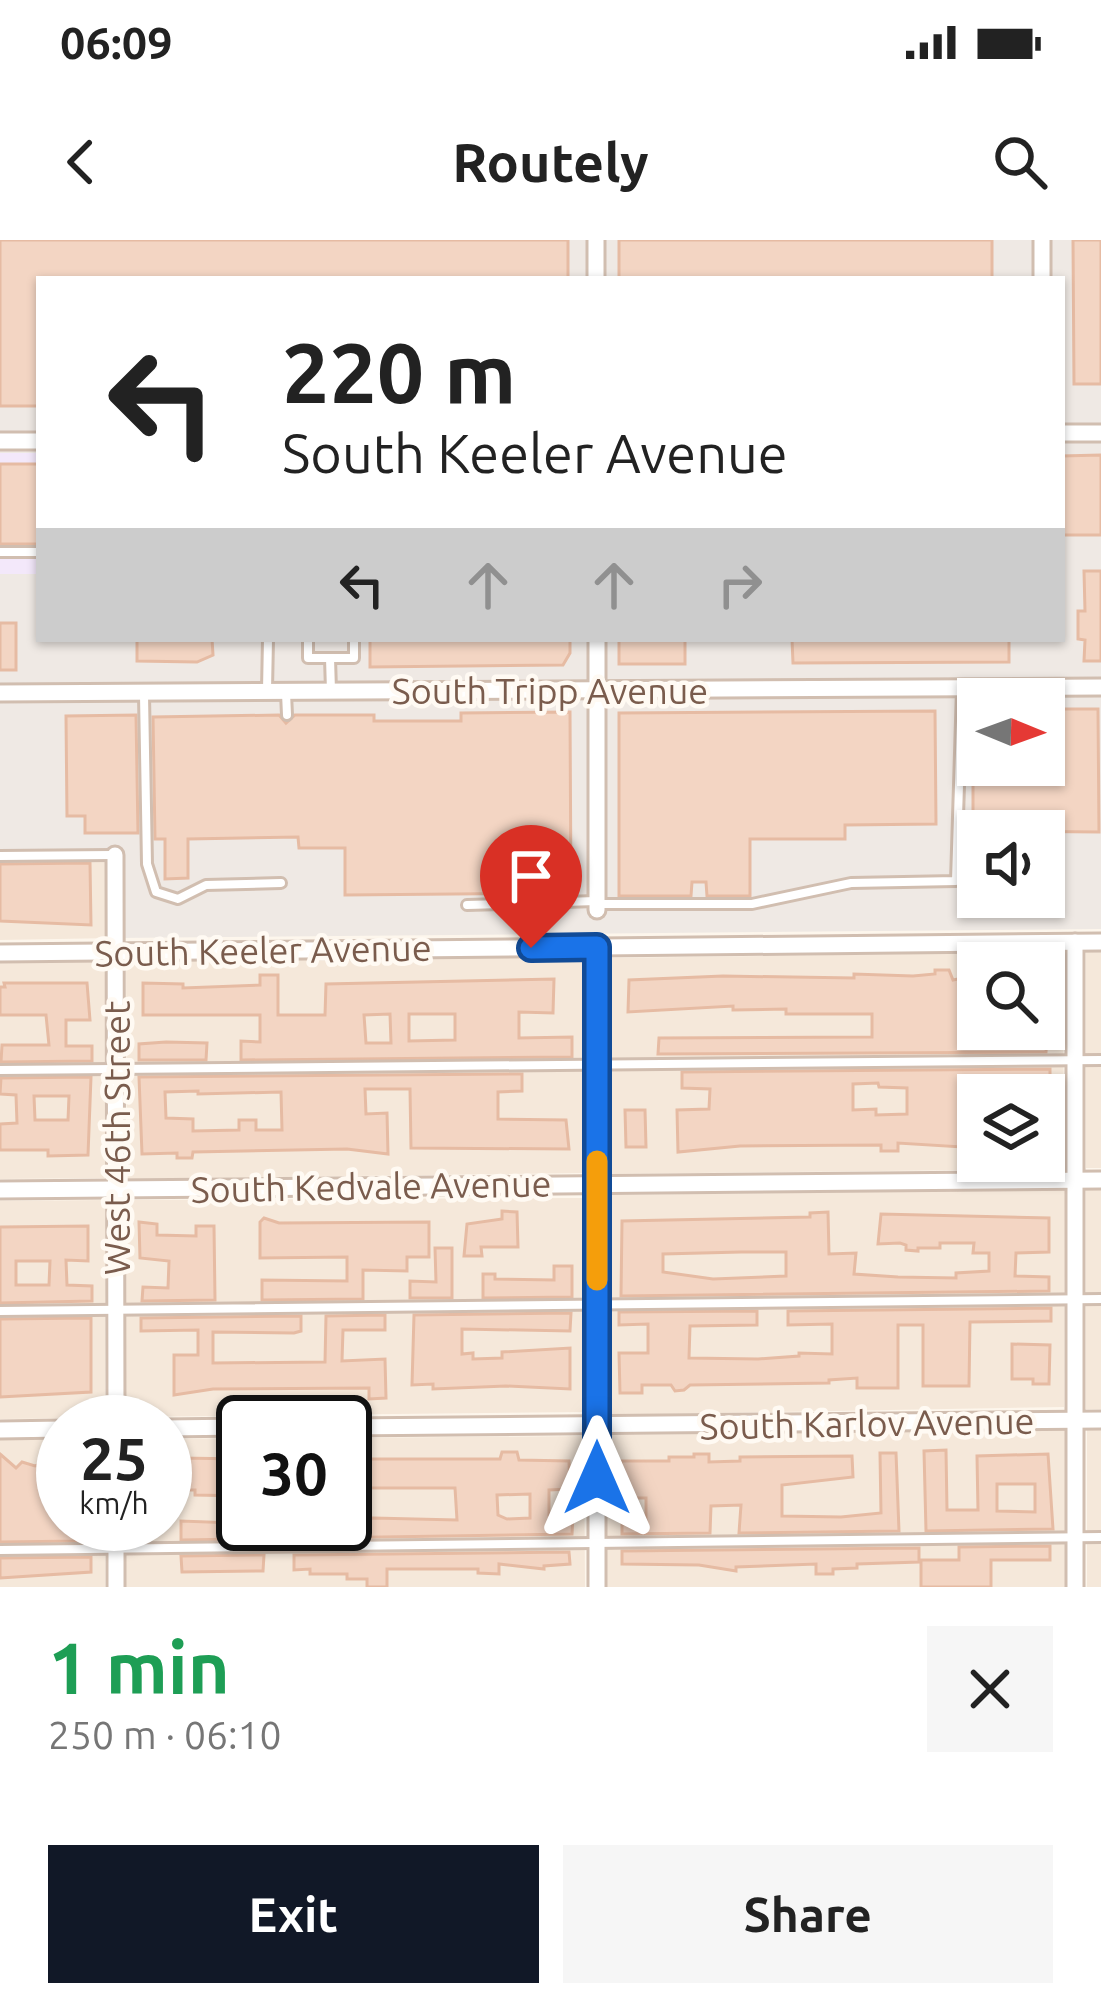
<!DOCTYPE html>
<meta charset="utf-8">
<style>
:root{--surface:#fff;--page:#f6f6f6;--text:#222;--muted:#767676;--accent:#111827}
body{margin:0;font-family:Ubuntu,sans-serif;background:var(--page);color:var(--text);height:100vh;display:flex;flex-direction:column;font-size:45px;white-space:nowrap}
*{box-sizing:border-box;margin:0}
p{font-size:39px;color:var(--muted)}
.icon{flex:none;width:66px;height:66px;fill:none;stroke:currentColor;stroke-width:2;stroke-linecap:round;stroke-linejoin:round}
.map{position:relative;height:1347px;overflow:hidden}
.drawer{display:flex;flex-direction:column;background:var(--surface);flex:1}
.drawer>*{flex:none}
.guide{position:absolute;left:36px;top:36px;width:1029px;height:366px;border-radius:0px;box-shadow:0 3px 9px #0004;background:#fff;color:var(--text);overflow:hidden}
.needle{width:78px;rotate:91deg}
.controls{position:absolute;left:957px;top:438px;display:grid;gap:24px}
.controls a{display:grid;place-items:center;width:108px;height:108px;border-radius:0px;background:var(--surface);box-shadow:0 3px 9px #0004;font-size:60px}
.speed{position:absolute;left:36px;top:1155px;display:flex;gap:24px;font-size:60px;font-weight:700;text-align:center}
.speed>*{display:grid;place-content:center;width:156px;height:156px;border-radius:50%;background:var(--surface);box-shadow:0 3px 9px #0004;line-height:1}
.speed small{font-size:30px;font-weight:400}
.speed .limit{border:6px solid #111;border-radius:18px;background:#fff;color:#111}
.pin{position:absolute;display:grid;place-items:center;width:102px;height:102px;color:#fff;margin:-123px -51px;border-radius:50% 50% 50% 0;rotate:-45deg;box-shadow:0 0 12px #0007}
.pin .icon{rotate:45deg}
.me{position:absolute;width:132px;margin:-66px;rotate:0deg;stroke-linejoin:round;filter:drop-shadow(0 0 9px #0008)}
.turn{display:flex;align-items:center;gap:42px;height:252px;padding:0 48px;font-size:54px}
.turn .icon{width:156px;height:156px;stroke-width:2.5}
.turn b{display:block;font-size:84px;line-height:102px}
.lanes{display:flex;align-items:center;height:114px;padding:0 48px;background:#0003;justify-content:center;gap:60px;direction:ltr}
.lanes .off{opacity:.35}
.round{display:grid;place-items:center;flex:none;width:126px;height:126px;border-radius:0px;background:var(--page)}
.summary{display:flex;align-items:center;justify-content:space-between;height:204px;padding:0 48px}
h1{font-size:72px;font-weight:700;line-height:90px;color:#1e9e55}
.primary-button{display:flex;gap:24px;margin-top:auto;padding:24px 48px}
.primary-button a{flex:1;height:138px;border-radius:0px;background:var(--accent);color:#fff;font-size:48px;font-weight:700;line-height:138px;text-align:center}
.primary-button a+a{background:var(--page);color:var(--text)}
.status{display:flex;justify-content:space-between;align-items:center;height:84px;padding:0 60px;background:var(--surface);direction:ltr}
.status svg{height:33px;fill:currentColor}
header{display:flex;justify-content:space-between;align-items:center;height:156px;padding:0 48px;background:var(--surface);font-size:54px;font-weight:700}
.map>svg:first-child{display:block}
.residential{fill:#f5e8da;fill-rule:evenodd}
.industrial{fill:#efe9e4;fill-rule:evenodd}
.education{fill:#f3e8fa}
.building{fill:#f3d5c3;stroke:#e6bba3;stroke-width:3;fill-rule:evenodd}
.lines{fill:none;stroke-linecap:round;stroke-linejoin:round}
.lane-casing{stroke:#d1beb0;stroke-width:14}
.street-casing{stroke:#d1beb0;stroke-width:21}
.lane{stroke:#fff;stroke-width:8}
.street{stroke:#fff;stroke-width:15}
.route-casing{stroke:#114b97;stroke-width:30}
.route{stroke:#1a73e8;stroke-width:21}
.slow{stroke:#f59e0b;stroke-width:21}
.labels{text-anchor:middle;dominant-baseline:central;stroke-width:9;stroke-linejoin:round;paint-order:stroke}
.street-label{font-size:36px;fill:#7a5c4d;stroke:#fffaf3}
</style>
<div class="status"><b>06:09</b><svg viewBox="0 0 49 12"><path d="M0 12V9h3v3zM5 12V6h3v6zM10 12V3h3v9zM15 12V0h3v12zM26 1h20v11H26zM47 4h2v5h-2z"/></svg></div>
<header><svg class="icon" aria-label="back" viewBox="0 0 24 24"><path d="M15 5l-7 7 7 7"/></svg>Routely<svg class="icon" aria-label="search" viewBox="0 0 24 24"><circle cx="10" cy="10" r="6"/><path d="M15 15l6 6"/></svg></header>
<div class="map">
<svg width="1101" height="1347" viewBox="0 0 1101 1347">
<rect width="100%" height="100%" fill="#fdf6ec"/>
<g class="residential">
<path d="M 115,615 L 115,698 L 0,700 L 0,616 Z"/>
<path d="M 1063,712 L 1064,929 L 606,934 L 606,718 ZM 978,723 L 1044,723 L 1044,789 L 978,789 ZM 978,855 L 1044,855 L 1044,921 L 978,921 Z"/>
<rect x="1086" y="712" width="15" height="216"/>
<path d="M 585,715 L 585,933 L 127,939 L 126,719 Z"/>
<path d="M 105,719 L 106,938 L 0,939 L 0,721 Z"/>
<path d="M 1065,949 L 1064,1167 L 605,1175 L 606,955 Z"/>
<path d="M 1101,949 L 1101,1169 L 1086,1169 L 1086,950 Z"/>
<path d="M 583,958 L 584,1172 L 126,1177 L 126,960 Z"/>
<path d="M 105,960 L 105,1178 L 0,1179 L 0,961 Z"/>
<path d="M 1065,1190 L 1066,1347 L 607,1347 L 607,1195 Z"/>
<rect x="1087" y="1190" width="14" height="157"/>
<path d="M 584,1196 L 585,1347 L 126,1347 L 126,1284 L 165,1284 L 165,1199 L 243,1198 L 243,1284 L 345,1284 L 345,1198 Z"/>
<path d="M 63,1199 L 63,1284 L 105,1284 L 105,1347 L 0,1347 L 0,1200 Z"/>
</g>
<path class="industrial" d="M 0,0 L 1101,0 L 1101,689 L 115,698 L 115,615 L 0,616 L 0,334 L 39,334 L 39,399 L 1062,399 L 1062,39 L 39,39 L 39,213 L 0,213 ZM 978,459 L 1044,459 L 1044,525 L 978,525 ZM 978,591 L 1044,591 L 1044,657 L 978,657 Z"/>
<rect class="education" x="0" y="213" width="39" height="121"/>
<g class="building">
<path d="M 0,0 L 568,0 L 568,39 L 39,39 L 39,166 L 0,166 Z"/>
<rect x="619" y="0" width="373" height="39"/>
<path d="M 1073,0 L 1101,0 L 1101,144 L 1074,144 Z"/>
<path d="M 1101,215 L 1101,295 L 1062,295 L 1062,216 Z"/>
<rect x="0" y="224" width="39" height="80"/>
<path d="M 1084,331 L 1101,331 L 1101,421 L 1084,421 L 1085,400 L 1078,399 L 1078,371 L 1085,371 Z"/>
<rect x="0" y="383" width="16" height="47"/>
<path d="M 137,399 L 212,399 L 213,415 L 197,422 L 137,421 Z"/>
<path d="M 370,399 L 570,399 L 570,413 L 563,425 L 370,427 Z"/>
<rect x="619" y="399" width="66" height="25"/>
<path d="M 792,399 L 1009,399 L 1009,422 L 793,423 Z"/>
<path d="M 1044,469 L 1098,469 L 1099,592 L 973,591 L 973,525 L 1044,525 Z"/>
<path d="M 935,471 L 936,584 L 845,585 L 845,599 L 750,599 L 750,656 L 707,656 L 706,642 L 692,642 L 691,656 L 619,656 L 619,473 Z"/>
<path d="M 570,472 L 571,653 L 345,655 L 345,608 L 299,608 L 298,597 L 188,599 L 188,638 L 165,639 L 165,599 L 155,599 L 153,477 L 279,475 L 286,483 L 295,475 L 374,475 L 374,481 L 461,481 L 461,473 Z"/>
<path d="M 136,475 L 138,593 L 85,593 L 85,576 L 67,576 L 66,476 Z"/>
<path d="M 90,623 L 91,685 L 0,681 L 0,624 Z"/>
<path d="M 935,730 L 949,730 L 953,740 L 978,735 L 978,775 L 970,775 L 970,795 L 1047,797 L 1046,812 L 658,814 L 659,798 L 872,797 L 872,774 L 786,774 L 786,769 L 733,770 L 733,766 L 628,772 L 629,740 L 723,736 L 854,738 L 854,734 L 913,736 L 935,734 Z"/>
<path d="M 260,735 L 278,735 L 278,775 L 325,775 L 326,744 L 554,739 L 553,773 L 519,772 L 519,798 L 572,797 L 572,817 L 241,820 L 241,801 L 260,802 L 260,775 L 143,775 L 143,743 L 183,744 L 183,748 L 260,745 ZM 390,774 L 391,803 L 366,803 L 364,775 ZM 409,774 L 455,774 L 455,800 L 409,801 Z"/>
<path d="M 4,743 L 87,743 L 90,780 L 66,780 L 66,806 L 92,806 L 92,821 L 1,822 L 2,805 L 49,805 L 46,775 L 0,775 L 0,747 L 5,747 Z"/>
<path d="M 166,802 L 207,803 L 206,820 L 139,820 L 139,804 Z"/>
<path d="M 1050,829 L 1050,844 L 978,846 L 978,908 L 898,903 L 898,911 L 881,911 L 881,905 L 740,906 L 678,912 L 677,870 L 709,869 L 710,849 L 682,848 L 682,832 ZM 878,843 L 879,847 L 907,848 L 907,874 L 876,875 L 876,869 L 853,870 L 853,844 Z"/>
<path d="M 522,834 L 522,851 L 498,852 L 498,879 L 566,880 L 569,909 L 411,908 L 410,849 L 365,849 L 366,874 L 387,873 L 388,914 L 347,909 L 193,912 L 192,918 L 177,918 L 177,913 L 142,914 L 139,837 ZM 198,851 L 198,854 L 281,852 L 282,890 L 256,890 L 256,880 L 239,880 L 239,890 L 193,891 L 193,879 L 166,878 L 165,852 Z"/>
<path d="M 91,837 L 88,915 L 48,916 L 48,910 L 0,910 L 0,884 L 17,883 L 16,855 L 0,854 L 1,838 ZM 34,856 L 69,856 L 68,880 L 35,880 Z"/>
<path d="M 625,870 L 645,870 L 646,907 L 626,907 Z"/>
<path d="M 502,971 L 517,972 L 518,1007 L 481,1007 L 482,1016 L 464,1016 L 467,984 L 502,979 Z"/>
<path d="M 828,972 L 829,1014 L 856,1013 L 854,1034 L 898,1037 L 956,1038 L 956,1033 L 989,1031 L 989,1013 L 973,1013 L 974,1003 L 940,1003 L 940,1008 L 918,1008 L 918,1011 L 906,1010 L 906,1005 L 900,1003 L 878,1004 L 881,974 L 1049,978 L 1049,1012 L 1016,1013 L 1015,1036 L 1049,1037 L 1049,1051 L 621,1056 L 622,981 L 810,977 L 810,973 ZM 741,1012 L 786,1012 L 786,1036 L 713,1039 L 663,1032 L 663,1014 Z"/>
<path d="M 264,978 L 279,983 L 429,982 L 429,1017 L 407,1017 L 407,1031 L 363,1030 L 363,1059 L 262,1060 L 262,1040 L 347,1041 L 347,1017 L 260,1018 L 260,982 Z"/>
<path d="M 139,982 L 157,984 L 157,995 L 196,996 L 196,986 L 214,986 L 215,1060 L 142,1061 L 143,1047 L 168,1048 L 169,1021 L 140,1018 Z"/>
<path d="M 88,986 L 88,1021 L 66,1020 L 67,1045 L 92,1046 L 92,1061 L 0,1063 L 0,987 ZM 16,1021 L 50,1021 L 49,1045 L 16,1045 Z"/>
<path d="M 435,1008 L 452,1008 L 452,1058 L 410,1058 L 410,1041 L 436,1042 Z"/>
<path d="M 554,1026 L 572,1026 L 572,1057 L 483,1058 L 483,1034 L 495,1034 L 495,1039 L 554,1040 Z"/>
<path d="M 1051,1068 L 1051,1081 L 970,1082 L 969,1146 L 923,1146 L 923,1085 L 898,1085 L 898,1148 L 857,1148 L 857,1138 L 829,1140 L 829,1143 L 690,1145 L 684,1150 L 675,1151 L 671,1145 L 642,1145 L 642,1153 L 620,1153 L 619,1113 L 648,1113 L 648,1084 L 619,1085 L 619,1072 L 757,1071 L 757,1085 L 690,1086 L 689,1118 L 758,1119 L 799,1116 L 799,1113 L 832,1114 L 832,1084 L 788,1085 L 788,1071 Z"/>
<path d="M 571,1073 L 570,1091 L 462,1089 L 462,1114 L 473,1113 L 473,1119 L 502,1118 L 502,1112 L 570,1108 L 570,1149 L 506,1146 L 433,1149 L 433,1144 L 412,1145 L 414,1075 Z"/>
<path d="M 385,1075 L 385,1090 L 343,1090 L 342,1121 L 385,1119 L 386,1158 L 369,1159 L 369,1148 L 213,1149 L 174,1155 L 174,1115 L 198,1115 L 198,1090 L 141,1091 L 141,1078 L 301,1076 L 301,1091 L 294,1093 L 213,1092 L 213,1123 L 325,1122 L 326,1076 Z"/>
<path d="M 91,1078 L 91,1152 L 0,1157 L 0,1079 Z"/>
<path d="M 1012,1104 L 1050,1105 L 1049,1144 L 1033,1144 L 1033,1139 L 1012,1139 Z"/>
<path d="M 946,1210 L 947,1270 L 978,1270 L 977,1216 L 1048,1214 L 1053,1289 L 926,1291 L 924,1211 ZM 997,1244 L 1035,1244 L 1035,1272 L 997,1271 Z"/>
<path d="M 502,1212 L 517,1212 L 519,1220 L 569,1221 L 570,1249 L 549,1250 L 549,1275 L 573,1276 L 572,1294 L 181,1300 L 181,1281 L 322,1286 L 350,1286 L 350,1280 L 373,1278 L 457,1280 L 455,1248 L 364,1248 L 364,1253 L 347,1253 L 347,1219 L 500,1219 ZM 530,1254 L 530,1278 L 507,1279 L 498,1275 L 497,1255 Z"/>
<path d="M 880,1213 L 896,1213 L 899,1291 L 739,1293 L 741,1265 L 711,1266 L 710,1293 L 622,1294 L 622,1284 L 646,1284 L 646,1258 L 624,1258 L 621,1221 L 669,1221 L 669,1217 L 694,1217 L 694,1214 L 709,1214 L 709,1222 L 740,1221 L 740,1217 L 852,1216 L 853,1237 L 782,1245 L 782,1276 L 841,1277 L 881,1273 Z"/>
<path d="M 0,1214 L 16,1228 L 22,1222 L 35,1226 L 51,1220 L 63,1224 L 63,1284 L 81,1284 L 81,1301 L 0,1302 Z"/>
<path d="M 178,1218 L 243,1219 L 243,1256 L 195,1255 L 195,1250 L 176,1250 Z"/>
<path d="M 1050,1306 L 1050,1320 L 991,1320 L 991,1347 L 921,1347 L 921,1320 L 959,1320 L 959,1307 Z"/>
<path d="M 919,1308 L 919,1322 L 857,1324 L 857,1328 L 833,1329 L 833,1334 L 816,1334 L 816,1324 L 736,1327 L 736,1331 L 699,1325 L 622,1324 L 622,1311 Z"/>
<path d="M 569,1312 L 570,1324 L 544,1326 L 544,1329 L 499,1324 L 499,1334 L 478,1333 L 478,1329 L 387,1329 L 387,1347 L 367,1347 L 367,1339 L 347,1339 L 347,1334 L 310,1334 L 310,1329 L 294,1330 L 294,1315 Z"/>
<path d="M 264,1315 L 263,1331 L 182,1332 L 181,1316 Z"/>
<path d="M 91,1317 L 91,1332 L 0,1338 L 0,1318 Z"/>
</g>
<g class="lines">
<defs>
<g id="lane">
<path d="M 0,312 L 39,312"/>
<path d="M 308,399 L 308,418 L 354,418 L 354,399"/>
<path d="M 330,418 L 331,451"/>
<path d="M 267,450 L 268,399"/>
<path d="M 286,453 L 287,475"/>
<path d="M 144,455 L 147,624 L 156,652 L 178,659 L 206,645 L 281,643"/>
<path d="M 0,616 L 112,615"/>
<path d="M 597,664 L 752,664 L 851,643 L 956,641 L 962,449"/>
<path d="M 467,665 L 596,661"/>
<path d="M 0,830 L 1101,820"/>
<path d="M 0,1071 L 1101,1059"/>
<path d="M 0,1310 L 1101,1297"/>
</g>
<g id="street">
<path d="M 596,0 L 596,39"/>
<path d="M 1042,39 L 1042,0"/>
<path d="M 1062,193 L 1101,193"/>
<path d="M 0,201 L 39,201"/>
<path d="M 597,399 L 597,670"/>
<path d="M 0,453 L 1101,447"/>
<path d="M 115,615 L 116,1182"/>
<path d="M 597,707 L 597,1347"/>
<path d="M 0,713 L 1101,702"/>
<path d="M 0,950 L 1101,940"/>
<path d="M 345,1187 L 1101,1180"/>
<path d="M 165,1188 L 243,1187"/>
<path d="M 0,1190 L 63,1189"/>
<path d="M 116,1284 L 116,1347"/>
<path d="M 1075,1347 L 1075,702"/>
</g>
</defs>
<use href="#lane" class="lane-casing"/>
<use href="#street" class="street-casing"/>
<use href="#lane" class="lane"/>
<use href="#street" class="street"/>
</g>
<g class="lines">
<defs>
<path id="route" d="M 531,708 L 597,707 L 597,1238"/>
</defs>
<use href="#route" class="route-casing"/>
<use href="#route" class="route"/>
<path class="slow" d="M 597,921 L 597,1040"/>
</g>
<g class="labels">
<g class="street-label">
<text x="550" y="450">South Tripp Avenue</text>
<text transform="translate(263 710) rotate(-1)">South Keeler Avenue</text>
<text transform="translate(116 898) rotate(-90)">West 46th Street</text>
<text transform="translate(371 946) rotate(-1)">South Kedvale Avenue</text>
<text transform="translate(867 1183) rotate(-1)">South Karlov Avenue</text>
</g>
</g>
</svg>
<div class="controls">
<a><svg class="needle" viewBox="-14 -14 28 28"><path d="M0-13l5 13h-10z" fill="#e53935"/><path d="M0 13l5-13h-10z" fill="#767676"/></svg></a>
<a><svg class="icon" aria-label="sound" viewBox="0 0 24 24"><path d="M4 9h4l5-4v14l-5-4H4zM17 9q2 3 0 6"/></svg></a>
<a><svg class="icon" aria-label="search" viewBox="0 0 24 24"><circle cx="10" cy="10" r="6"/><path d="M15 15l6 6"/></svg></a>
<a><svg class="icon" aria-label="layers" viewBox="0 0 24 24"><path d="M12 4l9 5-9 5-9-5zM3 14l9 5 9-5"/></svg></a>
</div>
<div class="speed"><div>25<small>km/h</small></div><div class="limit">30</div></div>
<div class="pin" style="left:531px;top:708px;background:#d93025"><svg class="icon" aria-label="arrive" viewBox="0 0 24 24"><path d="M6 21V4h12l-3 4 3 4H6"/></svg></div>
<svg class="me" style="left:597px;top:1238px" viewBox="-20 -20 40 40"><path d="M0-17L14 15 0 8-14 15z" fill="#1a73e8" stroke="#fff" stroke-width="4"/></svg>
<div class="guide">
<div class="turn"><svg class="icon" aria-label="left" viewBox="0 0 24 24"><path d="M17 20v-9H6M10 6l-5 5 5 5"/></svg><div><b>220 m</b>South Keeler Avenue</div></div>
<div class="lanes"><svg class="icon" aria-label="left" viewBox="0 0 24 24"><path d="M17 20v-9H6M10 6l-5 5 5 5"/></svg><svg class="icon off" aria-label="ahead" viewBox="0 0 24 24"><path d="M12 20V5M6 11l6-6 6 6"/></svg><svg class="icon off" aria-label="ahead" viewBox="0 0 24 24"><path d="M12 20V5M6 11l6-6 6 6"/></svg><svg class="icon off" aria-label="right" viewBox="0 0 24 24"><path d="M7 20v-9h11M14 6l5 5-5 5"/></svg></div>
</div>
</div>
<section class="drawer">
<div class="summary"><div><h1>1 min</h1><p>250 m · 06:10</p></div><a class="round"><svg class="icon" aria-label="close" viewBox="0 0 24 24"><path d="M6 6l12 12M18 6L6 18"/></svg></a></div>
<div class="primary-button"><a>Exit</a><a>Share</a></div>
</section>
